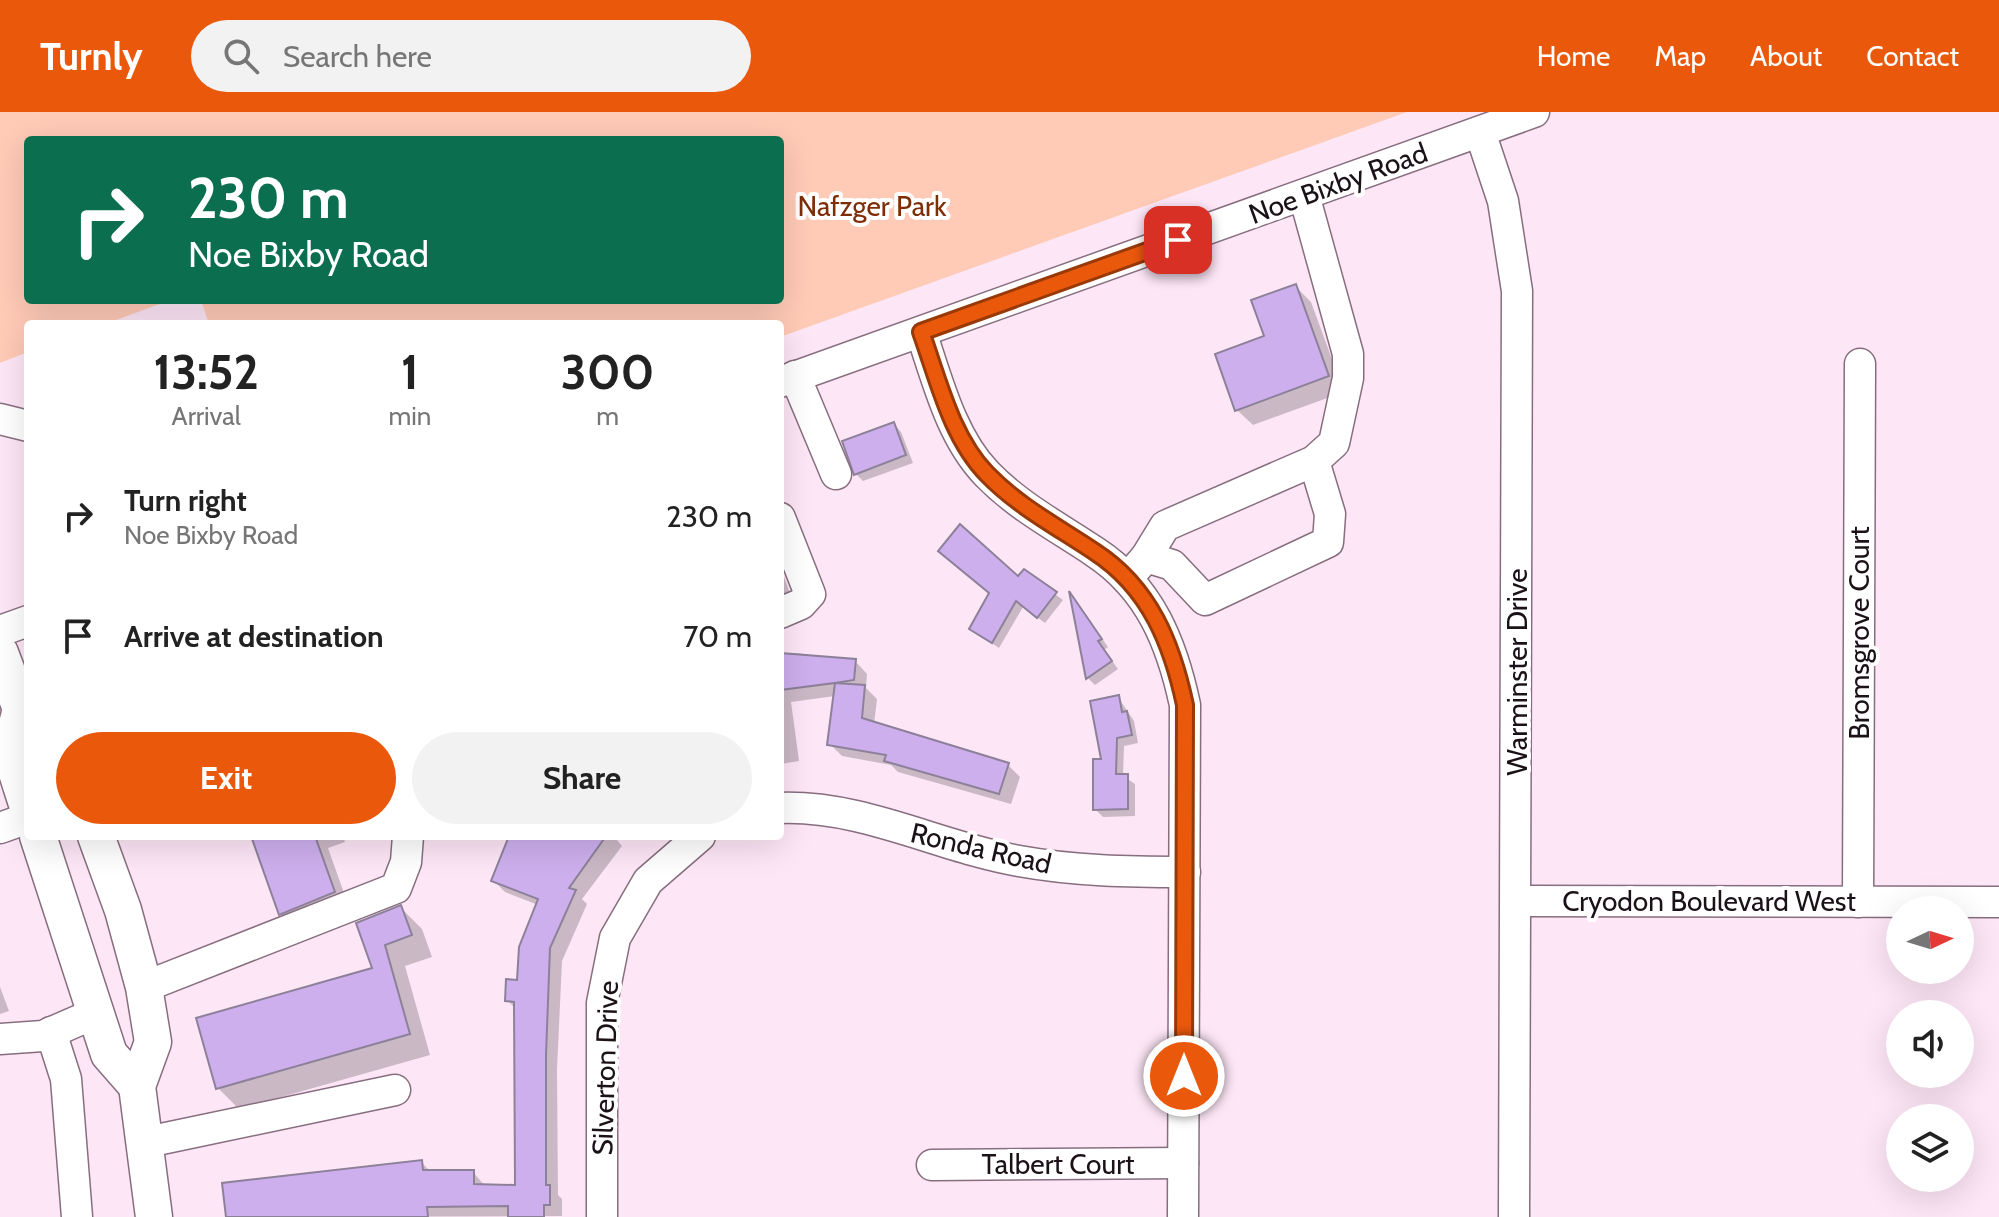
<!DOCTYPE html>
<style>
:root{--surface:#fff;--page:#f2f2f2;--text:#222;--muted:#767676;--accent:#ea580c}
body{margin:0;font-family:Cabin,sans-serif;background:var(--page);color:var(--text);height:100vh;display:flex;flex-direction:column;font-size:30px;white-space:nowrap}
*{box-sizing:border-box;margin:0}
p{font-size:26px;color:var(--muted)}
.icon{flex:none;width:44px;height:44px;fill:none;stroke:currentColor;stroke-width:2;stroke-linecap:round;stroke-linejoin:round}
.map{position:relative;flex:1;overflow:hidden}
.sheet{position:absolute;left:24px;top:208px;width:760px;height:520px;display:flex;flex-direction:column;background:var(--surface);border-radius:8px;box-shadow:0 8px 32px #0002}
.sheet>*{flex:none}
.top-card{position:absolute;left:24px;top:24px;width:760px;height:168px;border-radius:8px;box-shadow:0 8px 32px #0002;background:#0b6e4f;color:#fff;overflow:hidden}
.needle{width:52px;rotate:86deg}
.buttons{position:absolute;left:1886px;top:784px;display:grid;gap:16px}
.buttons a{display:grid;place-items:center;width:88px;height:88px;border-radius:50%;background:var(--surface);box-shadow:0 8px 32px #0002;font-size:40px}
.pin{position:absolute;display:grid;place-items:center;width:68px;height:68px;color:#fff;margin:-34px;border-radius:16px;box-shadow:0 4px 12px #0006}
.me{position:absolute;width:88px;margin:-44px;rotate:0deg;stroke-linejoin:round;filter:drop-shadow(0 0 6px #0008)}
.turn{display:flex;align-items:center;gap:28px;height:168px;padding:0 32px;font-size:36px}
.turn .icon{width:104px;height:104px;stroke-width:2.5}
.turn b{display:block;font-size:56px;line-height:68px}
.eta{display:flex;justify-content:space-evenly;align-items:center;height:136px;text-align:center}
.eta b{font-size:48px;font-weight:700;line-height:56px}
.cta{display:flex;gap:16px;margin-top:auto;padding:16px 32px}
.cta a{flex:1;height:92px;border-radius:48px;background:var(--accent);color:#fff;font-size:32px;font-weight:700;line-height:92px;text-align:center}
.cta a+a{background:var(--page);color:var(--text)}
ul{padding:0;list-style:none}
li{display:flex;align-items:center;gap:24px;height:120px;padding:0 32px}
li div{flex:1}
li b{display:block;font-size:30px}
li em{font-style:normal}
header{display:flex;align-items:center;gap:48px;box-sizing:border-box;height:112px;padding:0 40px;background:var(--accent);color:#fff}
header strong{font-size:38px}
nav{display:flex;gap:44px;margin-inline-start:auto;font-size:28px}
.search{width:560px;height:72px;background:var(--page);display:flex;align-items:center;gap:20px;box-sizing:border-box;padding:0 28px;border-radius:44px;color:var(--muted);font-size:30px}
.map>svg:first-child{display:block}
.green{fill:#ffcab6}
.shadow{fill:#0003}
.building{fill:#cdafed;stroke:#8d819a;stroke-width:2}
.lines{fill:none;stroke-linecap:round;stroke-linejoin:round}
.minor-casing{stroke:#876e7f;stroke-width:33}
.major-casing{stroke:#876e7f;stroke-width:39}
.minor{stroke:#fff;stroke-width:30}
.major{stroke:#fff;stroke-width:36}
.route-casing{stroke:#983908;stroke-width:20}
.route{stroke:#ea580c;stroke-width:14}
.labels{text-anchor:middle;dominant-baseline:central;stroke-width:8;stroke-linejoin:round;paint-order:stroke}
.street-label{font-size:28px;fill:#1b1218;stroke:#fff}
.park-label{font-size:28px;fill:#7f2d05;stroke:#fff}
</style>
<header>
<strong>Turnly</strong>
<div class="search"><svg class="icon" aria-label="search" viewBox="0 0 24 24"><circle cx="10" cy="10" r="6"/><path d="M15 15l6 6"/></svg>Search here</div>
<nav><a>Home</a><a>Map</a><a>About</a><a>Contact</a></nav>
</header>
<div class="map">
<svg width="1999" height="1105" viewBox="0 0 1999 1105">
<rect width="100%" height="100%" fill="#fde6f6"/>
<path class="green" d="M 0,0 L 1407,0 L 780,225 L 780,212 L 209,212 L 201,188 L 780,188 L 780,28 L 28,28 L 28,188 L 171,188 L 105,212 L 28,212 L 28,240 L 0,251 Z"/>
<g class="shadow">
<path d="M 1295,174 L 1311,190 L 1344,280 L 1253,313 L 1237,298 L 1266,225 Z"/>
<path d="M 894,312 L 901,320 L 913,351 L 863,369 L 856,362 Z"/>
<path d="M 780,453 L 792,488 L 780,492 Z"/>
<path d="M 1024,460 L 1063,488 L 1045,511 L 1023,495 L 999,536 L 971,517 L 991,481 L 1019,467 Z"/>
<path d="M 1072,485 L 1108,535 L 1104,538 L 1118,557 L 1095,573 L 1088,566 Z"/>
<path d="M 796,541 L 855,549 L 867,562 L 866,576 L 877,587 L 874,612 L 1008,653 L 1020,665 L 1011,692 L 898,660 L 891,653 L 842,644 L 830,632 L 835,584 L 791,590 L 799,649 L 781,652 L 780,543 Z"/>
<path d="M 1118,585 L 1134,609 L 1138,631 L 1124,634 L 1123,664 L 1135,672 L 1135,704 L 1103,705 L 1095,697 Z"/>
<path d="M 253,724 L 343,724 L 345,730 L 328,736 L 349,795 L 295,816 L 281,802 Z"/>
<path d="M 511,724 L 622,724 L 617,728 L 622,734 L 582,787 L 587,792 L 562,849 L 557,957 L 558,1083 L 562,1087 L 562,1104 L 228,1105 L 421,1050 L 431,1060 L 473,1060 L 485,1074 L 517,1075 L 516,897 L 507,888 L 519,870 L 538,793 L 505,780 L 493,768 Z"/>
<path d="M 401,796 L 422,817 L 432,845 L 405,854 L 430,943 L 239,997 L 218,976 L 374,858 Z"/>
<path d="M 0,875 L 9,899 L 0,902 Z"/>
</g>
<g class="building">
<path d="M 1296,172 L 1329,264 L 1235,299 L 1215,242 L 1264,224 L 1251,188 Z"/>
<path d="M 894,310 L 906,343 L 854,363 L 842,329 Z"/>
<path d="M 960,412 L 1018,464 L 1024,457 L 1057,480 L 1037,506 L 1016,489 L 992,531 L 969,517 L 989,481 L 938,439 Z"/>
<path d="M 1069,479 L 1102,527 L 1098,529 L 1112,549 L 1086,567 Z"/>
<path d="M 780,541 L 856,547 L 854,568 L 835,571 L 865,573 L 862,606 L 1009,651 L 999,682 L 884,649 L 886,643 L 827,633 L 835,571 L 780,578 Z"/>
<path d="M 1119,583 L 1122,600 L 1127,599 L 1132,623 L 1117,626 L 1116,662 L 1128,662 L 1128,697 L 1093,698 L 1093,647 L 1101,647 L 1090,589 Z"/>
<path d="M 251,724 L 315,724 L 335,780 L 279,803 Z"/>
<path d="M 509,724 L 606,724 L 569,776 L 576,778 L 550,836 L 546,943 L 546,1073 L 550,1073 L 550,1093 L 544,1093 L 544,1105 L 508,1105 L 508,1094 L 427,1095 L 428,1105 L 226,1105 L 222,1071 L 422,1048 L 423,1058 L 474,1058 L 474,1072 L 515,1073 L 514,890 L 505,889 L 506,867 L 517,868 L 519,835 L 538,787 L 491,769 Z"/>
<path d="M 401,793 L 412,823 L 385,833 L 410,922 L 216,977 L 196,906 L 372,856 L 356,811 Z"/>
</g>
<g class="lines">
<defs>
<g id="minor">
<path d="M 1480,20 L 1503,89 L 1517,179 L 1514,1105"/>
<path d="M 921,220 C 937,267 951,325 987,362 C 1019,395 1058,415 1095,440 C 1150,476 1172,532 1185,593 L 1183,1105"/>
<path d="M 795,264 L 836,362"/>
<path d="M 780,270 L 1534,0"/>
<path d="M 0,307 L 28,314"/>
<path d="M 780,406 L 810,482 L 801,492 L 780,501"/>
<path d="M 1146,445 L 1172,453 L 1205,488 L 1328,430 L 1330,402 L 1314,349"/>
<path d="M 1127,467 L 1146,445 L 1165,414 L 1314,349 L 1334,331 L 1348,266 L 1348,242 L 1304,83"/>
<path d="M 0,519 L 28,509"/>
<path d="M 780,696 C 863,693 939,735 1019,749 C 1074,759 1129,760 1185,760"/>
<path d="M 0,716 L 28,706"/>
<path d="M 1516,789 L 1999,790"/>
<path d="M 1858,790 L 1860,252"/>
<path d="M 144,875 L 396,776 L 406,750 L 408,724"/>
<path d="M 51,920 L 66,967 L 77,1105"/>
<path d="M 0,927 L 43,924 L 98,900"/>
<path d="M 147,1030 L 395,978"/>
<path d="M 932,1053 L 1183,1051"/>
<path d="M 602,1105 L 602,891 L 615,826 L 648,769 L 700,724"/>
</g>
<g id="major">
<path d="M 0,541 L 21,597 L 28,602"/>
<path d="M 21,597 L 10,639 L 28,695"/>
<path d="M 38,724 L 109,942 L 137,974"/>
<path d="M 96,724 L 123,798 L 144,875 L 153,930 L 137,974 L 154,1105"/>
</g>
</defs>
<use href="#minor" class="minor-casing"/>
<use href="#major" class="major-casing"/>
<use href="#minor" class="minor"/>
<use href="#major" class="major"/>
</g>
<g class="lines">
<defs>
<path id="route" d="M 1178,128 L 921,220 C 938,267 951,325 987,362 C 1019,395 1058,415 1095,440 C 1150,476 1172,532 1185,593 L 1184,964"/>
</defs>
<use href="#route" class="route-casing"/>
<use href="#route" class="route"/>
</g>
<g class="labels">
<g class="street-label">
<text transform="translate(1338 71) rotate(-20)">Noe Bixby Road</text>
<text transform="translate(1859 521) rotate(-90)">Bromsgrove Court</text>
<text transform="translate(1517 560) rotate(-90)">Warminster Drive</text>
<text transform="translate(981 736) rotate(13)">Ronda Road</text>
<text x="1709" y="789">Cryodon Boulevard West</text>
<text transform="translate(605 956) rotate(-88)">Silverton Drive</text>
<text x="1058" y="1052">Talbert Court</text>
</g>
<g class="park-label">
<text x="872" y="94">Nafzger Park</text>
</g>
</g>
</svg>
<div class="buttons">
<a><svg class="needle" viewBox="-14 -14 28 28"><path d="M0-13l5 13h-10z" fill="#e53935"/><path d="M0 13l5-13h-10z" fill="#767676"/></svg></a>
<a><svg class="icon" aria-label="sound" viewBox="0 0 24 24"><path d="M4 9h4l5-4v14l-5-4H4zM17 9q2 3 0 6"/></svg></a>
<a><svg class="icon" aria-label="layers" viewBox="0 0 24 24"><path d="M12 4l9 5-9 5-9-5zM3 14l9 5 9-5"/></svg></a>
</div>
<div class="pin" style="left:1178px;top:128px;background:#d93025"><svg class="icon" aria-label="arrive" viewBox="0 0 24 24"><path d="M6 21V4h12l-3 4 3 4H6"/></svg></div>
<svg class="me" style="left:1184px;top:964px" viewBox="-20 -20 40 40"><circle r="17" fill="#ea580c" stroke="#fff" stroke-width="3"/><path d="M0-11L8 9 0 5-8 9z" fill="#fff"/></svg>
<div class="top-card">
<div class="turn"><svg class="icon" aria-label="right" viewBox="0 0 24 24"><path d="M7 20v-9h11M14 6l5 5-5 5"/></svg><div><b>230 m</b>Noe Bixby Road</div></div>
</div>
<section class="sheet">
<div class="eta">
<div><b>13:52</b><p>Arrival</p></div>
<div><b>1</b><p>min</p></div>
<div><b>300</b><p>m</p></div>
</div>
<ul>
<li><svg class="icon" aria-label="right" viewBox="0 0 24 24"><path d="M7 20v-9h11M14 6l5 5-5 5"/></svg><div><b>Turn right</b><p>Noe Bixby Road</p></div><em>230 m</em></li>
<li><svg class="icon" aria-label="arrive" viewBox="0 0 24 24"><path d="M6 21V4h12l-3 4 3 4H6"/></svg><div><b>Arrive at destination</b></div><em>70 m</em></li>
</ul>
<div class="cta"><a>Exit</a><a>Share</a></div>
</section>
</div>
